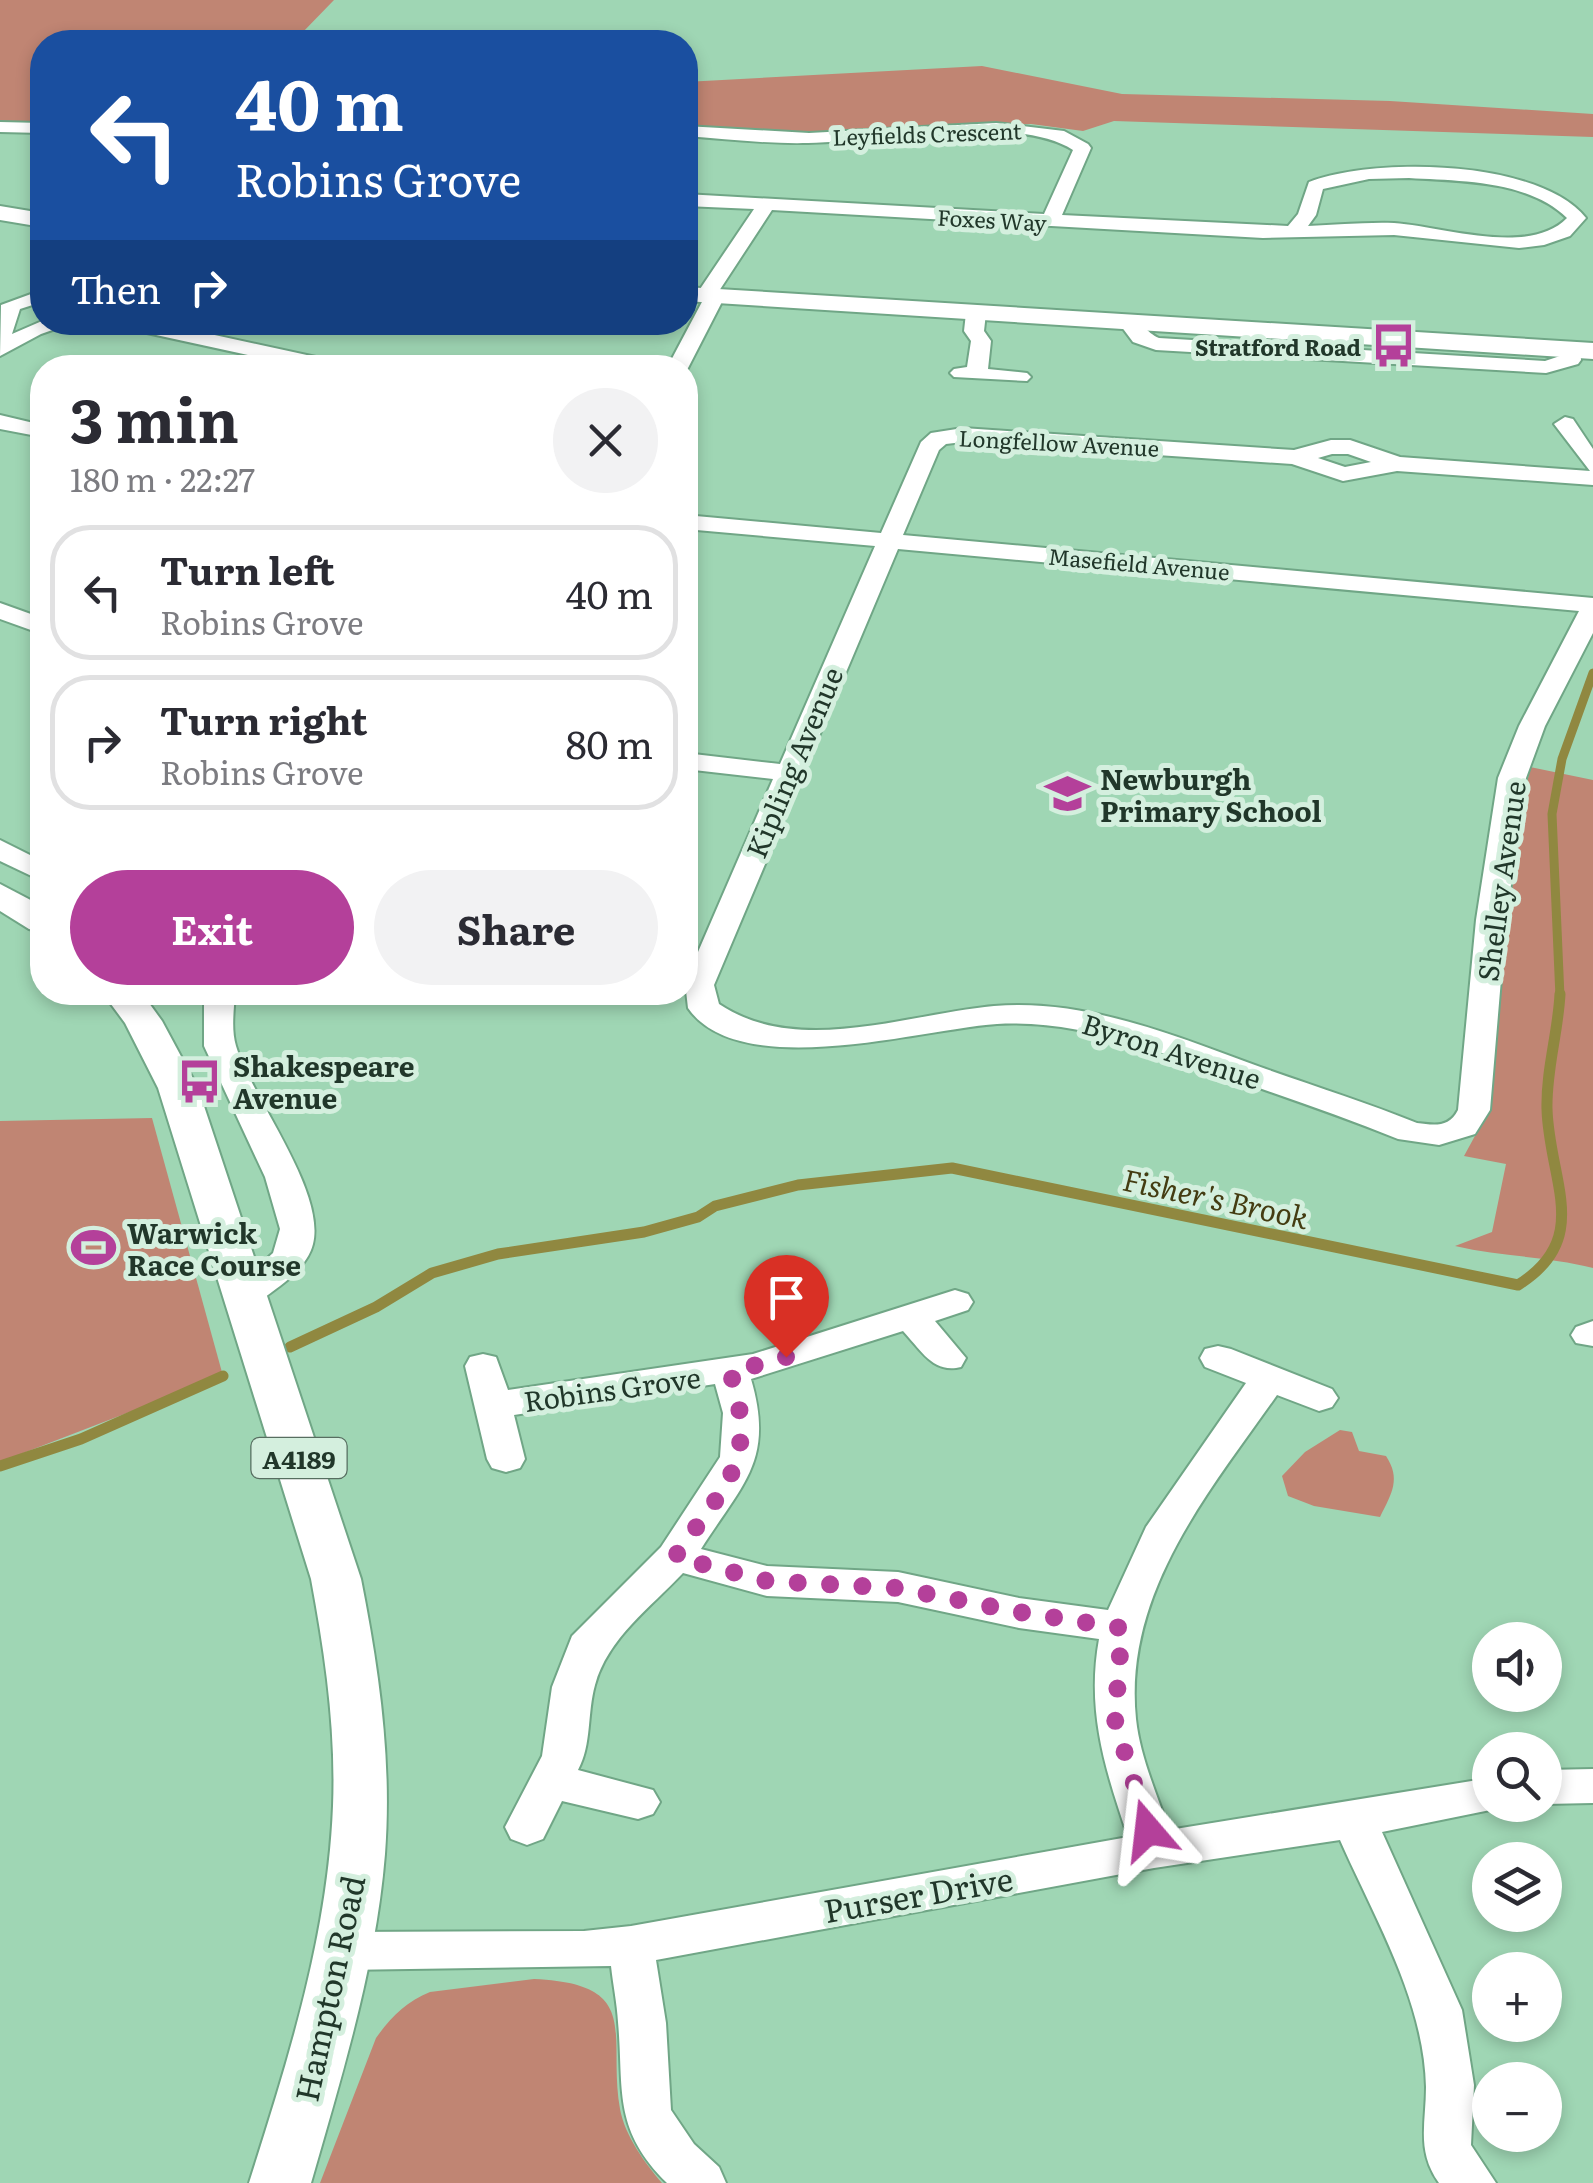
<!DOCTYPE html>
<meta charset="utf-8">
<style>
:root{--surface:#fff;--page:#f2f2f3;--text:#2b2b33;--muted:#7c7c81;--line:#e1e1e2;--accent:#b4409a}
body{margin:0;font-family:Literata,serif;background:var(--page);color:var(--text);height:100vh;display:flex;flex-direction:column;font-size:38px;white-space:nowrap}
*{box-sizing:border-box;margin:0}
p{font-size:32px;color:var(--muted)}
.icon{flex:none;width:55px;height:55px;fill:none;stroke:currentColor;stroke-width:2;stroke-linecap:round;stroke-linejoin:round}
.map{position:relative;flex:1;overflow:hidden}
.details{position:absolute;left:30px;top:355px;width:668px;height:650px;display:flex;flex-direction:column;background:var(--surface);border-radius:40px;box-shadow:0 5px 15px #0003}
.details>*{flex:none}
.top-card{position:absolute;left:30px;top:30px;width:668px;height:305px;border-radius:40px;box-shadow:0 5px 15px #0003;background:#1a4fa0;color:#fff;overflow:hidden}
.controls{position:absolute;left:1472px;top:1622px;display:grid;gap:20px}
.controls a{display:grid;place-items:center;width:90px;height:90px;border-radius:50%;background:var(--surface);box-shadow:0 5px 15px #0003;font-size:50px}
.pin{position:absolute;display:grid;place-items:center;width:85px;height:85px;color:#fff;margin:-102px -42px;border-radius:50% 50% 50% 0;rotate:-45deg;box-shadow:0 0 10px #0007}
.pin .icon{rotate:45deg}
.me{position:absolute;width:110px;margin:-55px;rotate:343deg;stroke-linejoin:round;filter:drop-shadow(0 0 8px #0008)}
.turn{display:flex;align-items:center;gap:35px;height:210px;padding:0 40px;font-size:45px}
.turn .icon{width:130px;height:130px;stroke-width:2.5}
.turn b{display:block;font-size:70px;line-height:85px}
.then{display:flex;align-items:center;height:95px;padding:0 40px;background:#0003;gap:20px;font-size:38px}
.round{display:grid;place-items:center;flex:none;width:105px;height:105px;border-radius:52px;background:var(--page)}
.head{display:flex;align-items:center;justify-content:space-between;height:170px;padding:0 40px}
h1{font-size:60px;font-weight:700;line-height:75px}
.cta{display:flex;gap:20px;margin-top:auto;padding:20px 40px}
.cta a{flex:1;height:115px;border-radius:60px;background:var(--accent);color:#fff;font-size:40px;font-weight:700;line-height:115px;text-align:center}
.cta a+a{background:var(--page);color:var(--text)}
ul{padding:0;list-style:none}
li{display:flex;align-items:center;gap:30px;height:135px;margin:0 20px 15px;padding:0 20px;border:5px solid var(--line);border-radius:40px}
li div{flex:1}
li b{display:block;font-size:38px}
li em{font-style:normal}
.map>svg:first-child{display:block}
.green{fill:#c08573}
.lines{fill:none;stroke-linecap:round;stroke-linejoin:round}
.stream-far1{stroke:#908840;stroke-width:9}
.stream{stroke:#908840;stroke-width:11}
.minor-casing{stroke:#70a686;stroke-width:4}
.major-casing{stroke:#70a686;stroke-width:4}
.minor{fill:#fff;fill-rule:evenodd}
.major{fill:#fff;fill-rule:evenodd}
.route{stroke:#b4409a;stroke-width:18;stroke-dasharray:0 32.4}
.labels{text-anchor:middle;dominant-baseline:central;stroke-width:10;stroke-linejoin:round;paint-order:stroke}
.far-street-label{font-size:22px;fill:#21372a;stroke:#d4efde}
.far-poi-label{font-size:22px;font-weight:bold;fill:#21372a;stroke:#d4efde;text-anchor:end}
.shield{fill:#d4efde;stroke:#576e60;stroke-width:2.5}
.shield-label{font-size:25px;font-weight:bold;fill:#21372a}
.street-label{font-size:28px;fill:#21372a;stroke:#d4efde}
.poi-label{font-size:28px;font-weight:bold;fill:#21372a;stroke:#d4efde;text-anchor:start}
.water-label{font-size:30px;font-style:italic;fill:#443c12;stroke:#d4efde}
.near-street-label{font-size:32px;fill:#21372a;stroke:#d4efde}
</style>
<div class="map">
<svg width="1593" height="2183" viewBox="0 0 1593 2183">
<rect width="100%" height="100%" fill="#9fd6b4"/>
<g class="green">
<path d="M 0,0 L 334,0 L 301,34 L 328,42 L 42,42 L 42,125 L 0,124 Z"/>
<path d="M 982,66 L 1122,94 L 1390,101 L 1593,114 L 1593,137 L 1114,121 L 1083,131 L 1031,124 L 829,134 L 685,128 L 685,82 Z"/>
<path d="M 1530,767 L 1593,780 L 1593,1268 C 1547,1256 1501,1257 1455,1246 L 1492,1232 L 1506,1164 L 1464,1156 L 1482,1123 L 1512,870 Z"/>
<path d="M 152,1118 L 223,1376 L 0,1462 L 0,1121 Z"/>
<path d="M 1340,1430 L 1352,1432 L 1359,1451 L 1386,1456 C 1401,1479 1392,1493 1380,1517 L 1314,1506 L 1288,1496 L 1282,1476 L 1305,1452 Z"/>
<path d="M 534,1979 C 644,1984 607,2034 620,2109 C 625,2136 645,2163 662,2183 L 320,2183 L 376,2038 C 391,2017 407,2001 430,1992 Z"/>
</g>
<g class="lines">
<path class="stream-far1" d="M 1560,997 L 1552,814 L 1562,759 L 1593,673"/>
<g class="stream">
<path d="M 290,1347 L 376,1307 L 432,1273 L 498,1254 L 644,1232 L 698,1217 L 715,1206 L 798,1185 L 952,1168 L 1518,1285 C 1593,1238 1549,1181 1547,1109 C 1546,1070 1558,1033 1560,994"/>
<path d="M 0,1466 L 81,1439 L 223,1376"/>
</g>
<defs>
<g id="minor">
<path d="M 0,122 L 42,123 L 42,133 L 0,132 Z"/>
<path d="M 996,123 L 1064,131 L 1088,144 L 1091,148 L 1062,215 L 1288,226 L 1298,214 L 1309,182 C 1374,157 1539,159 1586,218 L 1570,236 L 1544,245 L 1519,248 L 1394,235 L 1263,238 L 772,210 L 719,291 L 725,296 L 688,368 L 685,372 L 685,368 L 667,368 L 703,300 L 696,295 L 754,209 L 685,206 L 685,194 L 1044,214 L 1073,150 C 1015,113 876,142 808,143 C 767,144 726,139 685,136 L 685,126 L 809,133 ZM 1409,178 C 1459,181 1528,180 1567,218 C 1529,257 1442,226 1394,223 C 1365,222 1336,225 1308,226 L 1316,215 L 1323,189 L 1369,179 Z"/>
<path d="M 42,290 L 42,302 L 20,309 L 12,334 L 42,321 L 75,322 L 41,334 L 0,356 L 1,305 Z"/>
<path d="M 976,307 L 986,313 L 984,331 L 991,341 L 988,369 L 1027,373 L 1031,377 L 1027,381 L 954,377 L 950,373 L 954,369 L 967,367 L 971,341 L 964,331 L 966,313 Z"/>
<path d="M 1128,316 C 1141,319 1146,333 1159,338 L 1545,361 L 1560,356 L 1563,345 L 1570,343 L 1580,349 L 1581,360 L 1578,364 L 1546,373 L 1156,350 L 1133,342 L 1118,322 Z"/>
<path d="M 114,322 L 155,322 L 339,362 L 349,368 L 307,368 L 124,328 Z"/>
<path d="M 0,415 L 42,425 L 42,437 L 0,429 Z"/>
<path d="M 1565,417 L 1573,419 L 1593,449 L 1593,485 L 1397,471 L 1343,481 L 1292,464 L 963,442 L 946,444 L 939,450 L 903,535 L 1593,598 L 1593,633 L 1545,726 L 1526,778 L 1506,920 L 1490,1110 L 1475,1134 L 1439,1145 L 1398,1139 C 1349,1119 1298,1102 1248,1084 C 1167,1055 1085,1019 997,1024 C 922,1029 740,1083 688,1008 L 685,982 L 773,779 L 685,769 L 685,753 L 780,764 L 875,546 L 685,529 L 685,515 L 881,533 L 921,442 L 931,433 L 963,428 L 1294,450 L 1331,440 L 1350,440 L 1400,457 L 1590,471 L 1554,424 ZM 1332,454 L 1348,454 L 1371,462 L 1345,467 L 1318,458 ZM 898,549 L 1579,611 L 1519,726 L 1498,778 L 1476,920 L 1458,1110 C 1449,1128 1434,1125 1417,1123 C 1368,1103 1317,1087 1266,1069 C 1180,1038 1088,998 994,1006 C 906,1014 798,1057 719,1004 L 714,985 Z"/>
<path d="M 0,603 L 42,618 L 42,634 L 0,619 Z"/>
<path d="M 0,840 L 42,861 L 42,881 L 0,861 Z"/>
<path d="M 204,992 L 235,992 C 234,1010 231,1029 236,1046 C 252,1098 326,1191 313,1244 C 309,1261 293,1276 280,1286 C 264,1298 253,1308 232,1302 L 227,1294 L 273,1253 L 280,1229 L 265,1177 L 204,1046 Z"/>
<path d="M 955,1290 L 968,1294 L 973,1302 L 968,1310 L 935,1321 L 966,1358 L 961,1367 C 933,1374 921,1350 903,1331 L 751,1379 C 775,1461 742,1484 701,1549 L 767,1566 L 898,1572 L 1019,1598 L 1108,1610 L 1146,1527 L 1246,1383 L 1205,1367 L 1200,1358 L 1205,1349 L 1218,1346 L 1231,1349 L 1332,1389 L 1338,1398 L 1332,1407 L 1319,1411 L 1277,1395 C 1209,1492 1123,1593 1136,1719 C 1140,1757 1157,1794 1169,1830 L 1490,1778 L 1490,1805 L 1505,1807 L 1382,1832 L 1462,2010 L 1474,2085 L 1471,2145 L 1496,2183 L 1439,2183 C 1416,2151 1426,2123 1426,2087 C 1424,2000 1374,1917 1340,1840 L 1154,1868 L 656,1960 L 666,2023 L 671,2110 L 694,2144 L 719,2167 L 726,2183 L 667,2183 C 612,2129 624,2089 618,2022 C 617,2003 613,1985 611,1966 L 343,1970 L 327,1965 L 320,1951 L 327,1937 L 343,1932 L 584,1931 L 631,1926 L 1128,1837 C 1105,1769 1086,1711 1099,1639 L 1019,1628 L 898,1602 L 767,1596 L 683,1573 C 651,1607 607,1639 595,1685 C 587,1713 592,1744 578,1770 L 653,1790 L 660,1802 L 653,1814 L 638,1819 L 562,1801 L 543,1839 L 527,1845 L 511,1839 L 505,1827 L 542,1756 L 552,1687 L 572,1636 L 661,1547 L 720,1457 L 723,1413 L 715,1384 L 514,1415 L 525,1459 L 520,1468 L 506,1472 L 492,1468 L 487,1459 L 465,1366 L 470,1357 L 483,1354 L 496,1357 L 508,1390 L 753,1354 Z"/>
<path d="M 1593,1321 L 1593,1346 L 1576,1343 L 1571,1335 L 1576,1327 Z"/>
<path d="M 1593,1769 L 1593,1803 L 1545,1804 L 1545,1770 Z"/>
</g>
<g id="major">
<path d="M 0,206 L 42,213 L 42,227 L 0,220 Z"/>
<path d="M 685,287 L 1593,343 L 1593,359 L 685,301 Z"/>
<path d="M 0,884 L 42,906 L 42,932 L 29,929 L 0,911 Z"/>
<path d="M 102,992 L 141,992 L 162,1021 L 198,1088 L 361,1579 C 379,1670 392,1761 385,1854 C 376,1966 342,2075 311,2183 L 249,2183 C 288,2060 328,1936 333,1806 C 336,1729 325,1654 311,1579 L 158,1088 L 125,1023 Z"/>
</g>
</defs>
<use href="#minor" class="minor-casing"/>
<use href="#major" class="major-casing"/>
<use href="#minor" class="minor"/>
<use href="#major" class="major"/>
</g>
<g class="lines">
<path class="route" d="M 786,1357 L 730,1372 C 760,1463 724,1485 675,1557 L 767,1581 L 898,1588 L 1019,1612 L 1122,1628 L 1115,1720 L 1148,1830"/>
</g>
<defs>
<symbol id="bus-bare" viewBox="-9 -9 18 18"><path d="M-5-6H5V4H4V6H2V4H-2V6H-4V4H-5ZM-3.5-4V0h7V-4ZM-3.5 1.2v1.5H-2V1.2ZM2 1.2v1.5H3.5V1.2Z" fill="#b4409a" stroke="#d4efde" stroke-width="2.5" paint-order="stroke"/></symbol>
<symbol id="school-bare" viewBox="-9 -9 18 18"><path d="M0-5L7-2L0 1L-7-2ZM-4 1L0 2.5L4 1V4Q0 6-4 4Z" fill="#b4409a" stroke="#d4efde" stroke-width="2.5" paint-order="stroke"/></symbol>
<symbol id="stadium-bare" viewBox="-9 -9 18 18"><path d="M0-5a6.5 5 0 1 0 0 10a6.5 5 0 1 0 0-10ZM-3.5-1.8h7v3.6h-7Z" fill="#b4409a" stroke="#d4efde" stroke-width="2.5" paint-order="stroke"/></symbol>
</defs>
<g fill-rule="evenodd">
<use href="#bus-bare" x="1362" y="314" width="63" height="63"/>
<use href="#school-bare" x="1036" y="762" width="63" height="63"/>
<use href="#bus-bare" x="168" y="1050" width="63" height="63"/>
<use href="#stadium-bare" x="62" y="1216" width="63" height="63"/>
</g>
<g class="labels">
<g class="far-street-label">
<text transform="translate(927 133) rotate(-2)">Leyfields Crescent</text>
<text transform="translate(992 219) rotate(3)">Foxes Way</text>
<text transform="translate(1059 442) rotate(3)">Longfellow Avenue</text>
<text transform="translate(1139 563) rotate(5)">Masefield Avenue</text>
</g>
<g class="far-poi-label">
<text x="1361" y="346">Stratford Road</text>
</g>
<rect class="shield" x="251.5" y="1438" width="95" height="40" rx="8"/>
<g class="shield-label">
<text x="299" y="1458">A4189</text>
</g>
<g class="street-label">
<text transform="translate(793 762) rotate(-67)">Kipling Avenue</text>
<text transform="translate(1500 881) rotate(-82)">Shelley Avenue</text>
<text transform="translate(1172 1050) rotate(18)">Byron Avenue</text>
<text transform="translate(612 1388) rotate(-8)">Robins Grove</text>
</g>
<g class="poi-label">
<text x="1100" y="778">Newburgh<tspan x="1100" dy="32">Primary School</tspan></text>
<text x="233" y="1065">Shakespeare<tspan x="233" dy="32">Avenue</tspan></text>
<text x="127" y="1232">Warwick<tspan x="127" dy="32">Race Course</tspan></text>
</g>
<g class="water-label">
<text transform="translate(1216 1197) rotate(12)">Fisher's Brook</text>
</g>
<g class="near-street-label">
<text transform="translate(918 1893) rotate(-10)">Purser Drive</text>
<text transform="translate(328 1988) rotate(-78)">Hampton Road</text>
</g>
</g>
</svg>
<div class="controls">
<a><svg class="icon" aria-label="sound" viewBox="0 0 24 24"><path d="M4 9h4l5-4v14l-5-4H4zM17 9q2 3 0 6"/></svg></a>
<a><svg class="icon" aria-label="search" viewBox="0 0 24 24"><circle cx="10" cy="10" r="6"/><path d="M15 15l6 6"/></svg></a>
<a><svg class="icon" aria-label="layers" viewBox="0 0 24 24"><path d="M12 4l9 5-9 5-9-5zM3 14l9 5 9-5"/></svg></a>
<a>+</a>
<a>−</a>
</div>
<div class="pin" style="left:786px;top:1357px;background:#d93025"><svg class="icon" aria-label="arrive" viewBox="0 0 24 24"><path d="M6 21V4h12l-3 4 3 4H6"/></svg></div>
<svg class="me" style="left:1148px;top:1830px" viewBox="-20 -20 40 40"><path d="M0-17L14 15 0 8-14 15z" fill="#b4409a" stroke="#fff" stroke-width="4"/></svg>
<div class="top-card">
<div class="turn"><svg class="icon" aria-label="left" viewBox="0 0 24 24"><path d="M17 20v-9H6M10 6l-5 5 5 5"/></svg><div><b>40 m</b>Robins Grove</div></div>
<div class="then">Then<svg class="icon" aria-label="right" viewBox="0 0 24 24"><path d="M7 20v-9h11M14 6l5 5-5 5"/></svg></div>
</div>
<section class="details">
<div class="head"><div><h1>3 min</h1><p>180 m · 22:27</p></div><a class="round"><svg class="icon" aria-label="close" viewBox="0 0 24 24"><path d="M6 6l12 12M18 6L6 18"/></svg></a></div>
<ul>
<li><svg class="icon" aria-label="left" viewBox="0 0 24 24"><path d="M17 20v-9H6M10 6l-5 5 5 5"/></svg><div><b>Turn left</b><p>Robins Grove</p></div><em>40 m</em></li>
<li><svg class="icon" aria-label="right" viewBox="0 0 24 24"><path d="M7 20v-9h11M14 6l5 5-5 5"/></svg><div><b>Turn right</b><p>Robins Grove</p></div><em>80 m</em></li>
</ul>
<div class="cta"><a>Exit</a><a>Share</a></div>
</section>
</div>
